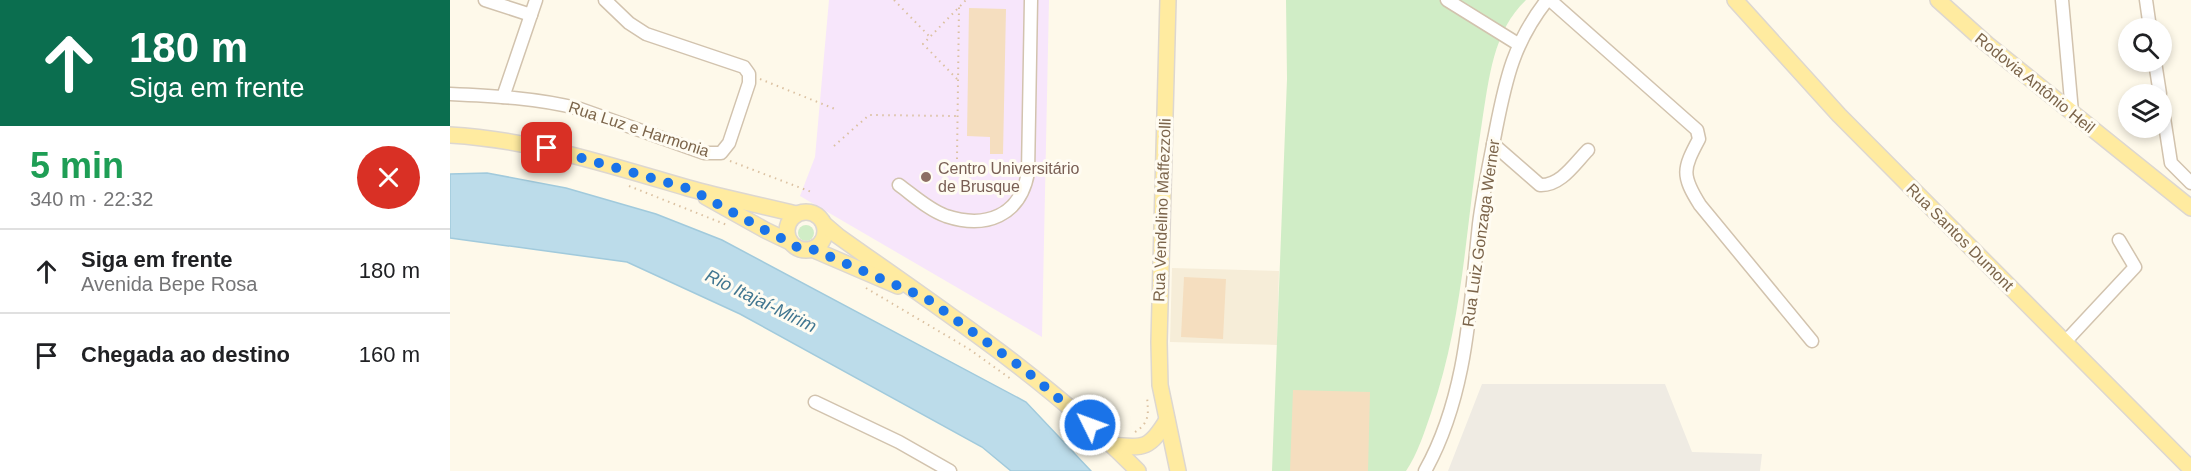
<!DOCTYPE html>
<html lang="pt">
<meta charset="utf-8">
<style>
:root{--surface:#fff;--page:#f2f2f2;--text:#202124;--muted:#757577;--line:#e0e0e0}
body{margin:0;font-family:Helvetica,sans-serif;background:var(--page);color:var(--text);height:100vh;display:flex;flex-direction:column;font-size:22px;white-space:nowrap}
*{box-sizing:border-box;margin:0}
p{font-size:20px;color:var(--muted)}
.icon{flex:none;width:33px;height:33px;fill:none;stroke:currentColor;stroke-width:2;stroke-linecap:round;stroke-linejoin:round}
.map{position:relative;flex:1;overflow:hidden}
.sheet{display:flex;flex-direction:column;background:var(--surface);width:450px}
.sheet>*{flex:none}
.banner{background:#0b6e4f;color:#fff;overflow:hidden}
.fabs{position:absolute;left:1668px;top:18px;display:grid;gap:12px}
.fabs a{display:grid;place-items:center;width:54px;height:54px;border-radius:50%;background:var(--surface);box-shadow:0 3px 9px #0003;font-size:30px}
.pin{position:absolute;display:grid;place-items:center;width:51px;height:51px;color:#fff;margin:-26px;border-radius:12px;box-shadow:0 3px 9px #0006}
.me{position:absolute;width:66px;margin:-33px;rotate:312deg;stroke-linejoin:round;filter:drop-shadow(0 0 4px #0008)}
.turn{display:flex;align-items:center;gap:21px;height:126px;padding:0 30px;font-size:27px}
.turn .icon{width:78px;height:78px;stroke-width:2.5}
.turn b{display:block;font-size:42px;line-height:51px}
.round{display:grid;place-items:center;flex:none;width:63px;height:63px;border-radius:32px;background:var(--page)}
.headline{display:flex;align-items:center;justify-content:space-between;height:102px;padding:0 30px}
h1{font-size:36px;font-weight:700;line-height:45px;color:#1e9e55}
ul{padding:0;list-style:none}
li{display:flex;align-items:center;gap:18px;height:84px;padding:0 30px;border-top:2px solid var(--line)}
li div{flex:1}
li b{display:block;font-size:22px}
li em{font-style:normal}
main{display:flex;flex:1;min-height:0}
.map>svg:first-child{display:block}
.residential{fill:#f6edd8}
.industrial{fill:#efebe3}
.education{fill:#f7e6fb}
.green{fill:#d0edc6}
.water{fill:#bcdcea;stroke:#a1cadc;stroke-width:1.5}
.building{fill:#f5debf}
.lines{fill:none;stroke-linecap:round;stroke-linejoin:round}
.minor-casing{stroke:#d2c3ae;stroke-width:15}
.major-casing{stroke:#ddd7d0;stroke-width:18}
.path{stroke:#dbc1a1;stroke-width:2;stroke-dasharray:1.5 4.5;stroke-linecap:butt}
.minor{stroke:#fff;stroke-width:12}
.major{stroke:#ffeba0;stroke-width:15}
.route{stroke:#1a73e8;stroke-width:10;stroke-dasharray:0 18}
.education-dot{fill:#8d6e63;stroke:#fffcf2;stroke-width:2}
.labels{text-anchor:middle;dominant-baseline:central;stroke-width:6;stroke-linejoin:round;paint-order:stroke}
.street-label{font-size:16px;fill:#7b644a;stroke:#fffcf2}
.education-label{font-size:16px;fill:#785e54;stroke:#fffcf2;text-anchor:start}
.water-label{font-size:18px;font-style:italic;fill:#417690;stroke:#fffcf2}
</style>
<main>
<section class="sheet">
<div class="banner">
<div class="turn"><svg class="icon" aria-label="ahead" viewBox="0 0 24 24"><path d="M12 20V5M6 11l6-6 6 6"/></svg><div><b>180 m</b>Siga em frente</div></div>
</div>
<div class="headline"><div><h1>5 min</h1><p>340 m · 22:32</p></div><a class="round" style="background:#d93025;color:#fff"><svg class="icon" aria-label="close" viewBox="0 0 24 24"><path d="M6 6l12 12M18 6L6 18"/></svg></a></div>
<ul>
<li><svg class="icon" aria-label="ahead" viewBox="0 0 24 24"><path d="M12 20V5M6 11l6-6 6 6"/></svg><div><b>Siga em frente</b><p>Avenida Bepe Rosa</p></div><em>180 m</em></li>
<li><svg class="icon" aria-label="arrive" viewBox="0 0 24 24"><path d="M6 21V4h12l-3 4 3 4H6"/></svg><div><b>Chegada ao destino</b></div><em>160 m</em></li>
</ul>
</section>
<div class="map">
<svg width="1741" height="471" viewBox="0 0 1741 471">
<rect width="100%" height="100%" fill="#fef9ea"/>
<path class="residential" d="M 722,268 L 829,271 L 827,345 L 720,342 Z"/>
<path class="industrial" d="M 1032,384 L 1215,384 L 1242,452 L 1312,454 L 1310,471 L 998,471 Z"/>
<path class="education" d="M 379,0 L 599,0 L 592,337 L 350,196 L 365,157 Z"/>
<g class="green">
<path d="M 836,0 L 1076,0 C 1043,31 1039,79 1032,122 C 1016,220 1014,319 981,413 C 974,433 968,453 956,471 L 822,471 L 837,79 Z"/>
<circle cx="356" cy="233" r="8"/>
</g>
<path class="water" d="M 37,173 L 116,188 L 206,214 L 272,240 L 576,402 L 641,471 L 561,471 L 532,447 L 290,314 L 177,262 L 0,238 L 0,174 Z"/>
<g class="building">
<path d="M 519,8 L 556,9 L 553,154 L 540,154 L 540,137 L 517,136 Z"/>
<path d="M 734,277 L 776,279 L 773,339 L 731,337 Z"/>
<path d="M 843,390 L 920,392 L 918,471 L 840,471 Z"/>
</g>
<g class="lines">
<defs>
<g id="minor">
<path d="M 35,0 L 81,15"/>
<path d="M 997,0 L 1068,44"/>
<path d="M 1100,0 L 1247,130 L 1249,139 C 1233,169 1231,175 1250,205 L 1362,341"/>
<path d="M 1612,0 L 1622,112"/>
<path d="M 1696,0 L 1700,28"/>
<path d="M 1705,62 L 1710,94"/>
<path d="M 0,94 C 44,96 88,98 130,109 L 254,153 L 271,153 L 279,143 L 299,83 L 299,74 L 294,67 L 196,34 L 179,23 L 155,0"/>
<path d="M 53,97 L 86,0"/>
<path d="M 1712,105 L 1721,163 L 1741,183"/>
<path d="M 1043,144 L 1090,185 C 1111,186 1125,163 1138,150"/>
<path d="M 449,185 C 464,196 479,210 496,216 C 536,229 570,216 578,173 L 581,0"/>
<path d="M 1615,342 L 1685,267 L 1669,240"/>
<path d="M 365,402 L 449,442 L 500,471"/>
<path d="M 975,471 C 1017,396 1020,307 1029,224 C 1033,192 1040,161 1046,129 C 1056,78 1064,42 1097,0"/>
</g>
<g id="major">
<path d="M 718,0 L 709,342 L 710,385 L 728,471"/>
<path d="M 1285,0 L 1389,115 L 1741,469"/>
<path d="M 1488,0 L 1537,44 L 1741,208"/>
<path d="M 0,135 C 84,140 158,165 238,188 C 273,198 310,205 346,214"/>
<path d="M 256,197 L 315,230 L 340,242"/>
<circle cx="356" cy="231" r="19"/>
<path d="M 374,224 L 388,236 C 492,310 599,380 688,471"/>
<path d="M 362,249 L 448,286"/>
<path d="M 662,445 C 695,449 700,448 717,420"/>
</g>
</defs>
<use href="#minor" class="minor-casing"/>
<use href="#major" class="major-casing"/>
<g class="path">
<path d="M 444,0 L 480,37"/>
<path d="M 310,79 L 385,109"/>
<path d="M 507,79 L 473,44 L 516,0"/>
<path d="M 384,146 L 419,115 L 507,116"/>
<path d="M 507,159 L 509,7"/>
<path d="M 280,161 L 364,193"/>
<path d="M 179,186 L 277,225"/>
<path d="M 416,288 L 519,349 L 561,379"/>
<path d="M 685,432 C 701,422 698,412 697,396"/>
</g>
<use href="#minor" class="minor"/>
<use href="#major" class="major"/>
</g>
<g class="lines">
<path class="route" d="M 97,148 L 240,189 L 315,230 L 339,242 L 350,249 L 362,249 L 476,298 L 575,370 L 640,425"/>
</g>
<circle class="education-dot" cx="476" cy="177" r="6"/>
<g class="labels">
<g class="street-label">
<text transform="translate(1585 83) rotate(39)">Rodovia Antônio Heil</text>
<text transform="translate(189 129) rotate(18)">Rua Luz e Harmonia</text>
<text transform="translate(712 210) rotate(-88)">Rua Vendelino Maffezzolli</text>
<text transform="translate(1031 233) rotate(-82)">Rua Luiz Gonzaga Werner</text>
<text transform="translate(1510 237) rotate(45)">Rua Santos Dumont</text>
</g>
<g class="education-label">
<text x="488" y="168">Centro Universitário<tspan x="488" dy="18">de Brusque</tspan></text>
</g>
<g class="water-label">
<text transform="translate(311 301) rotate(26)">Rio Itajaí-Mirim</text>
</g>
</g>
</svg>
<div class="fabs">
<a><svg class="icon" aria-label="search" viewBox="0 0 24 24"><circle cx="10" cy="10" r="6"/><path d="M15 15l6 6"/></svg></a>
<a><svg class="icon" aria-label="layers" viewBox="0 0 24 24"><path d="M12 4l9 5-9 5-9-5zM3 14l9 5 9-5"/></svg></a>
</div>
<div class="pin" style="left:97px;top:148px;background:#d93025"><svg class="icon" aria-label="arrive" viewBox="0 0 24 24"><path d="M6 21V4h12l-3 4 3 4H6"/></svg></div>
<svg class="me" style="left:640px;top:425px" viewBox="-20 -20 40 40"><circle r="17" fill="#1a73e8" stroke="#fff" stroke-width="3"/><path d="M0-11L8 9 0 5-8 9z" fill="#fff"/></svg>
</div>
</main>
